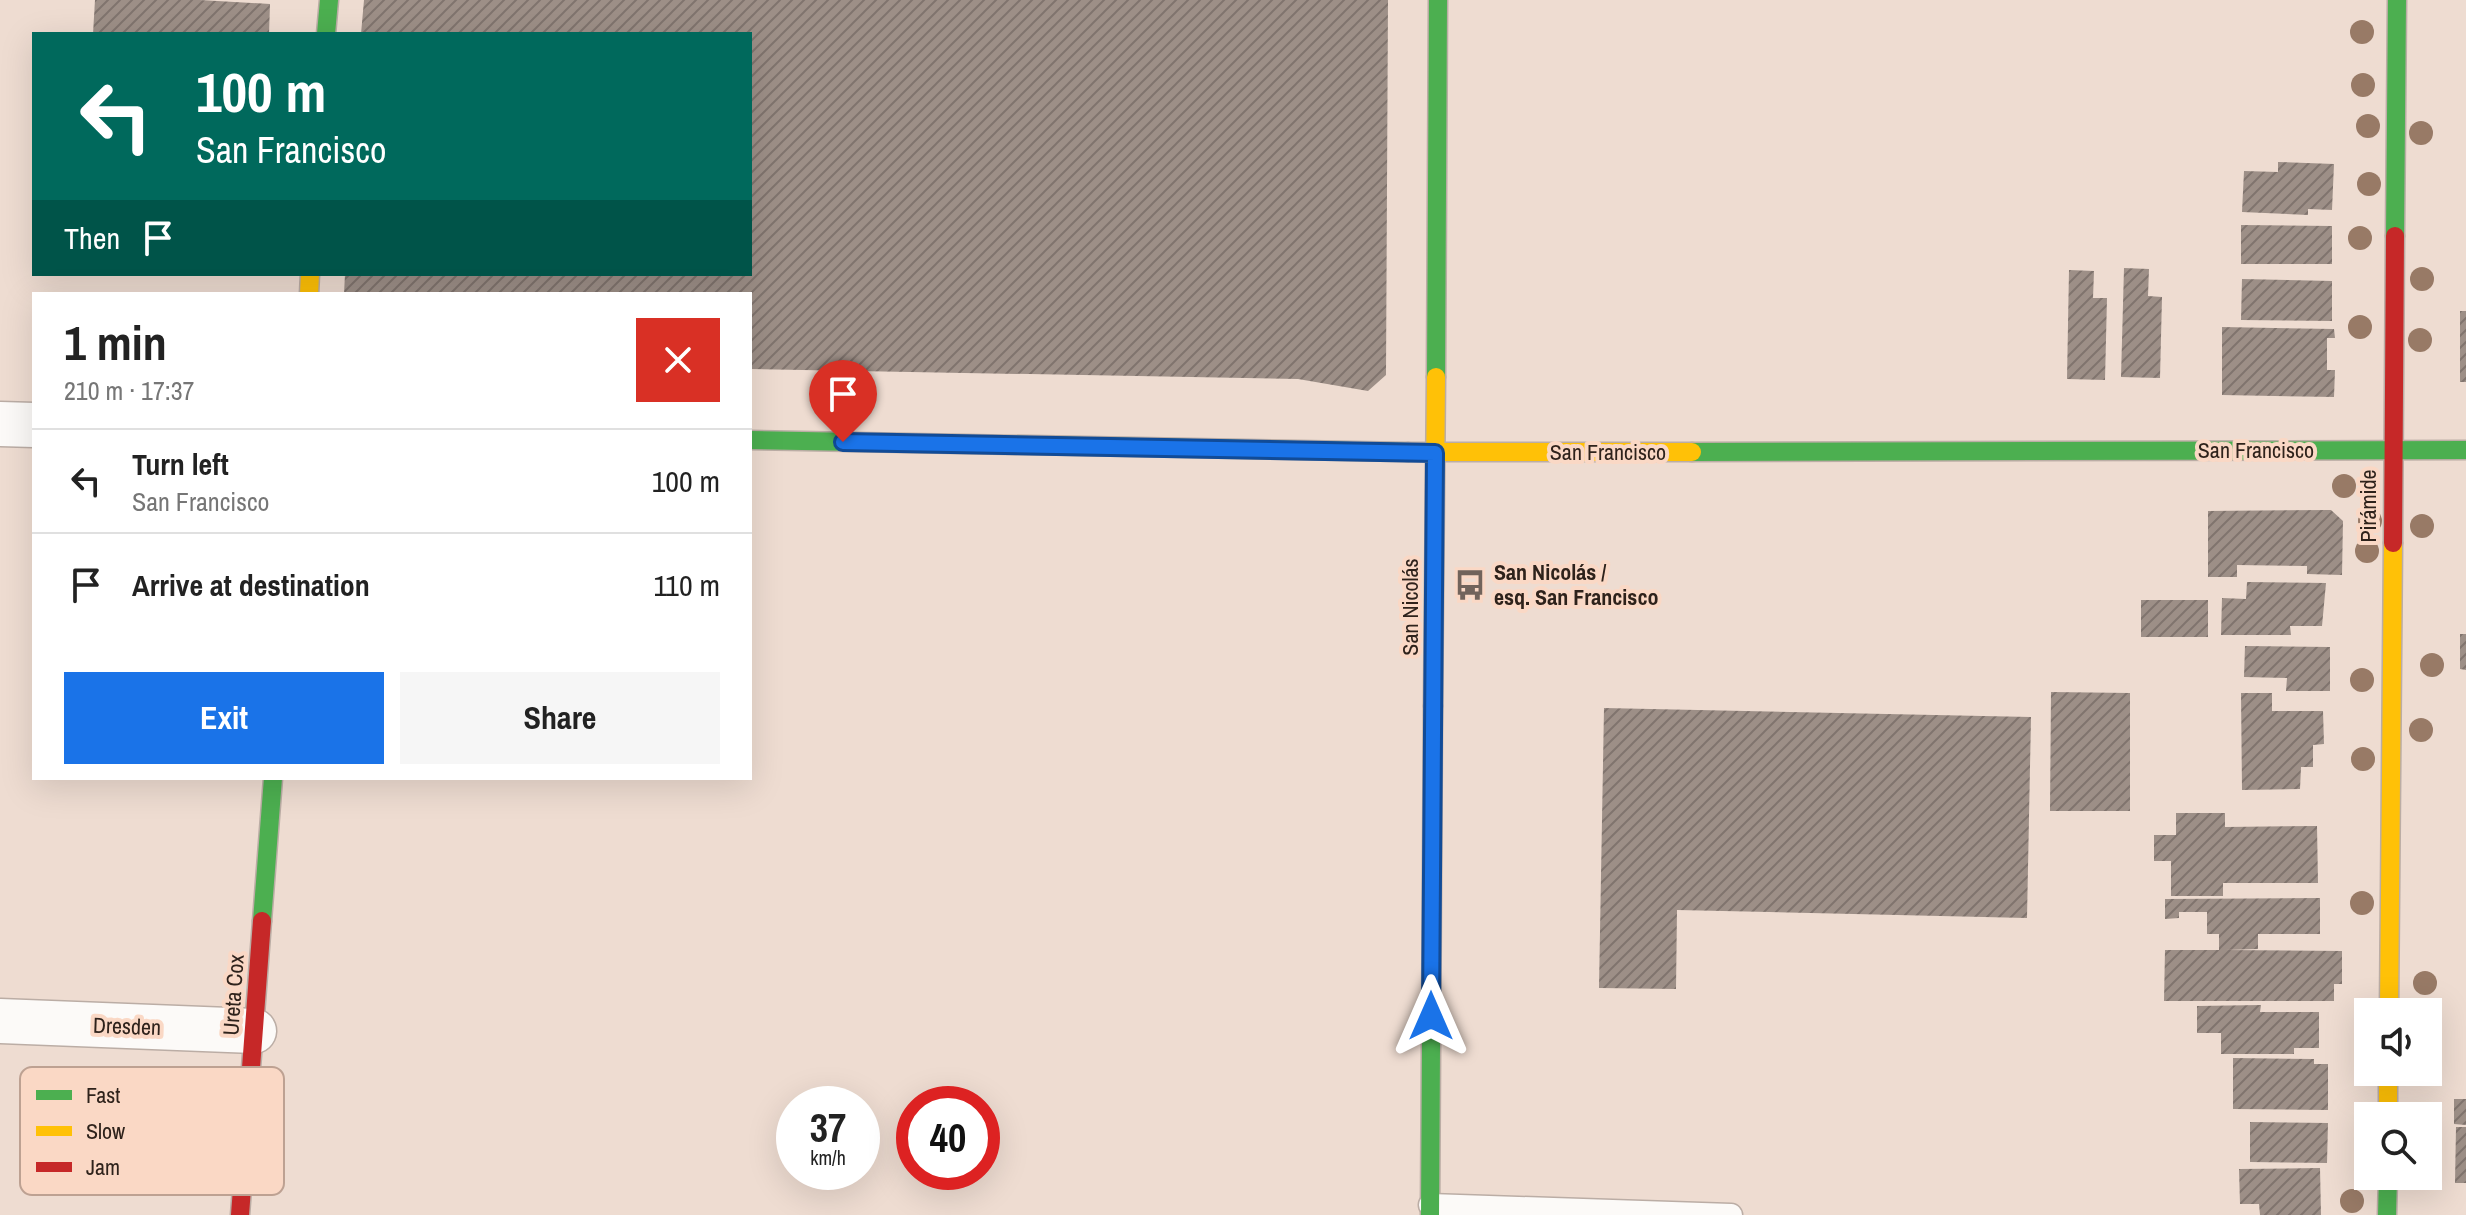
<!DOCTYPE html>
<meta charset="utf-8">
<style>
:root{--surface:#fff;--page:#f6f6f6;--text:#222;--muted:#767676;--line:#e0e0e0;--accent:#1a73e8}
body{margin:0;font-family:"Archivo Narrow",sans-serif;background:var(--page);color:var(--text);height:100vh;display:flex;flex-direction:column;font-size:30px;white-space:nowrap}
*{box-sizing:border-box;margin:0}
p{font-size:26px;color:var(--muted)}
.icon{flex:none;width:44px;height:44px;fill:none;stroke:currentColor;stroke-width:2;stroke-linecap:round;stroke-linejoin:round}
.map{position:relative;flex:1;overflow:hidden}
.side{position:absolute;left:32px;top:292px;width:720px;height:488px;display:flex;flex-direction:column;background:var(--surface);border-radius:0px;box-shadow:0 8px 32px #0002}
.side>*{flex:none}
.hud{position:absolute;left:32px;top:32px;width:720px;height:244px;border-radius:0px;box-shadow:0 8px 32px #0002;background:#00695c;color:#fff;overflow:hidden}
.controls{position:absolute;left:2354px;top:998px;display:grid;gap:16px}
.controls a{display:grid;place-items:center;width:88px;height:88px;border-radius:0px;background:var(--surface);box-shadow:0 8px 32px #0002;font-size:40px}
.speed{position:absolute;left:776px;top:1086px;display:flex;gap:16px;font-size:40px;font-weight:700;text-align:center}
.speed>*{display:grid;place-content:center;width:104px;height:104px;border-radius:50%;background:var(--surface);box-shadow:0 8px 32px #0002;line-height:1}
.speed small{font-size:20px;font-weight:400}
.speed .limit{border:12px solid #d22;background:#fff;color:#111}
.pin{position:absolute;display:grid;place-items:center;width:68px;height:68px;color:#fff;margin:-82px -34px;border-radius:50% 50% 50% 0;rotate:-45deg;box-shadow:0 0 8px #0007}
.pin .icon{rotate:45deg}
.me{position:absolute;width:88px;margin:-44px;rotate:0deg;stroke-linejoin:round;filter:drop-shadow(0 0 6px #0008)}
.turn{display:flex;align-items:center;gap:28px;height:168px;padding:0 32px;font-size:36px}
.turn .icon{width:104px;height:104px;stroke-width:2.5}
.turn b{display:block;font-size:56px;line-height:68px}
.then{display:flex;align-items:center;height:76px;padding:0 32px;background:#0003;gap:16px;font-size:30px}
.round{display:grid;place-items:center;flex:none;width:84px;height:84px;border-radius:0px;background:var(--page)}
.summary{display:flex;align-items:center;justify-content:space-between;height:136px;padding:0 32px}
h1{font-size:48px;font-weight:700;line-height:60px}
.primary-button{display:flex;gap:16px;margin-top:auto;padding:16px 32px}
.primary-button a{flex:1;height:92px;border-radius:0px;background:var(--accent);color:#fff;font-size:32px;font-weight:700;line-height:92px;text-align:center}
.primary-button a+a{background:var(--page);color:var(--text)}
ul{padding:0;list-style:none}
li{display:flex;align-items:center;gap:24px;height:104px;padding:0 32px;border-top:2px solid var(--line)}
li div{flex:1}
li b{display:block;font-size:30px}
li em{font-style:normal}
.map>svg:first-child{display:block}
.building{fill:url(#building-hatch)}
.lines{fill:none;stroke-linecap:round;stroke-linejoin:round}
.lane-casing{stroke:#bbada5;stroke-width:25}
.street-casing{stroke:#bbada5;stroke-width:47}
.fast-casing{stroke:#bbada5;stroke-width:21}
.slow-casing{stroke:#bbada5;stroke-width:21}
.jam-casing{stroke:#bbada5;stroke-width:21}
.lane{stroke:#fcfaf8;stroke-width:22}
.street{stroke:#fcfaf8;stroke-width:44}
.fast{stroke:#4caf50;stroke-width:18}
.slow{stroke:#ffc107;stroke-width:18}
.jam{stroke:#c62828;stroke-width:18}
.tree{fill:#987a66}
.route-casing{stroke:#114b97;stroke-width:20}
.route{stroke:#1a73e8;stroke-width:14}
.labels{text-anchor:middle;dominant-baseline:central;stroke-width:8;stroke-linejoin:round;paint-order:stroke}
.street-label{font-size:22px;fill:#2e221b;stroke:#fad8c5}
.poi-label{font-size:22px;font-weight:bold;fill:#2e221b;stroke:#fad8c5;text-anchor:start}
.key{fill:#fad8c5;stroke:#bda192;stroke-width:2}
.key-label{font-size:22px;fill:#2e221b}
</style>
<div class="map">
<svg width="2466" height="1215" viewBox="0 0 2466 1215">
<defs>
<pattern id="building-hatch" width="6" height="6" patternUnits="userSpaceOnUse" patternTransform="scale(2)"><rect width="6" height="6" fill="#9d8f87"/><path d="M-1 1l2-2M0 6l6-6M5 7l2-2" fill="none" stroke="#80746e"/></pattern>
</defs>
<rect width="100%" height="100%" fill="#eedcd1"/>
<g class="building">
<path d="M 95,0 L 200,0 L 270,4 L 269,34 L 93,34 Z"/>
<path d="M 364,0 L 1388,0 L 1386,375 L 1368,391 L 1298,379 L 750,369 L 750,294 L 344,294 L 345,274 L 750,274 L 750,34 L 361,34 Z"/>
<path d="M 2278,162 L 2334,164 L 2332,210 L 2308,209 L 2308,215 L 2242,212 L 2244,171 L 2278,172 Z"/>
<path d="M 2241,225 L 2332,226 L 2332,264 L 2241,264 Z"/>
<path d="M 2124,268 L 2149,269 L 2148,296 L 2162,297 L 2160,378 L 2121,377 Z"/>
<path d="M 2069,270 L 2094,271 L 2093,298 L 2107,298 L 2105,380 L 2067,379 Z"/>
<path d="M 2242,279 L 2332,281 L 2332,321 L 2241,320 Z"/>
<rect x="2460" y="311" width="6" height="71"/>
<path d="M 2222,327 L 2334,329 L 2335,338 L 2327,338 L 2327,370 L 2335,370 L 2334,397 L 2222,395 Z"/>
<path d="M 2331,510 L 2343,521 L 2342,575 L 2307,574 L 2307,566 L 2237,565 L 2237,577 L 2208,577 L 2208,511 Z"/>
<path d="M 2247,582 L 2326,583 L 2322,626 L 2290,626 L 2291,635 L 2221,635 L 2222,598 L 2246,599 Z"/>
<rect x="2141" y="600" width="67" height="37"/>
<path d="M 2460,634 L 2466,634 L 2466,670 L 2460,669 Z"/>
<path d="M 2245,646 L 2330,647 L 2330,691 L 2286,691 L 2287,678 L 2244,677 Z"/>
<path d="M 2051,692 L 2130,693 L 2130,811 L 2050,811 Z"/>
<path d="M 2241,693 L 2272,693 L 2272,711 L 2323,711 L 2324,744 L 2313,745 L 2313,767 L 2301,767 L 2300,789 L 2242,790 Z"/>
<path d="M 1604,708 L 2031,717 L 2027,918 L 1677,910 L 1676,989 L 1599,988 Z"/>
<path d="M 2176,813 L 2225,813 L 2225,827 L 2317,826 L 2318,883 L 2223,883 L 2223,896 L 2171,896 L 2171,861 L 2154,861 L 2154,835 L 2176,835 Z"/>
<path d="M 2320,898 L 2320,934 L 2258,934 L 2258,949 L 2226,950 L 2342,951 L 2342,984 L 2334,984 L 2334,1001 L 2164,1001 L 2165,950 L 2219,950 L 2219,934 L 2207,934 L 2207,912 L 2179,912 L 2179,918 L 2165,919 L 2165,899 Z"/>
<path d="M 2261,1005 L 2260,1012 L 2319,1012 L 2319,1048 L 2294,1048 L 2294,1054 L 2221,1054 L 2221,1033 L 2197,1033 L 2197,1006 Z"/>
<path d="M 2233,1058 L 2314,1059 L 2314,1064 L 2328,1064 L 2328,1110 L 2233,1109 Z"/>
<path d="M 2454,1099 L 2466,1099 L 2466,1125 L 2454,1124 Z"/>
<path d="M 2250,1122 L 2328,1123 L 2327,1163 L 2250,1162 Z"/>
<path d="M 2456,1127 L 2466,1127 L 2466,1183 L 2455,1183 Z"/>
<path d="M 2320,1168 L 2321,1215 L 2260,1215 L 2259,1204 L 2240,1204 L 2239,1169 Z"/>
</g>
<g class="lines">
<defs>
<path id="lane" d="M 1430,1205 L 1731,1215"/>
<g id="street">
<path d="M 0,424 L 34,425"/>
<path d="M 0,1021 L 254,1031"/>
</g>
<g id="fast">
<path d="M 326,34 L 329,0"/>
<path d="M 2395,236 L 2397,0"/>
<path d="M 1436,377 L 1438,0"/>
<path d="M 750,440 L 1408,452"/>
<path d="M 1692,452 L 2466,450"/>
<path d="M 262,921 L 273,778"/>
<path d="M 1430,1215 L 1433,706"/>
<path d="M 2387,1215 L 2388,1176"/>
</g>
<g id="slow">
<path d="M 309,294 L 310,274"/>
<path d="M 1408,452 L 1692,452"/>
<path d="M 1433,706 L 1436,377"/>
<path d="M 2389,1012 L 2393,543"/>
<path d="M 2388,1072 L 2388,1116"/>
</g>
<g id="jam">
<path d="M 2393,543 L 2395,236"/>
<path d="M 240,1215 L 262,921"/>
</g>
</defs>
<use href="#lane" class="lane-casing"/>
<use href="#street" class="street-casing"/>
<use href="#fast" class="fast-casing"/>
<use href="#slow" class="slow-casing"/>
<use href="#jam" class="jam-casing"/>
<use href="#lane" class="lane"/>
<use href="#street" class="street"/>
<use href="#fast" class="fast"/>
<use href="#slow" class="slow"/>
<use href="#jam" class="jam"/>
</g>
<g class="tree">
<circle cx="2362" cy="32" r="12"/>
<circle cx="2363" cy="85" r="12"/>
<circle cx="2368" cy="126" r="12"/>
<circle cx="2421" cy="133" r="12"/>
<circle cx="2369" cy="184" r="12"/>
<circle cx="2360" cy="238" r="12"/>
<circle cx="2422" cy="279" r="12"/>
<circle cx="2360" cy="327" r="12"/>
<circle cx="2420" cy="340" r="12"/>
<circle cx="2344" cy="486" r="12"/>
<circle cx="2370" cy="521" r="12"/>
<circle cx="2422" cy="526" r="12"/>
<circle cx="2367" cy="551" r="12"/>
<circle cx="2432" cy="665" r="12"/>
<circle cx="2362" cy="680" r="12"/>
<circle cx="2421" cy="730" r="12"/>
<circle cx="2363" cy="759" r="12"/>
<circle cx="2362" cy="903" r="12"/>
<circle cx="2425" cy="983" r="12"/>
<circle cx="2352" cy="1201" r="12"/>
</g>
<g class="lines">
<defs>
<path id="route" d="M 843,442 L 1435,453 L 1431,1016"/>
</defs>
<use href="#route" class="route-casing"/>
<use href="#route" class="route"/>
</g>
<defs>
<symbol id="bus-bare" viewBox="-9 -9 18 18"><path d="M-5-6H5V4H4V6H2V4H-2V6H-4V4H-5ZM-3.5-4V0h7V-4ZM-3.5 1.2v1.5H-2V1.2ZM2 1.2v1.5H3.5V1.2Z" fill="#71635b" stroke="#fad8c5" stroke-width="2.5" paint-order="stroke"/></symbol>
</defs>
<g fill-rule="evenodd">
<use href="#bus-bare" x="1448" y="563" width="44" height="44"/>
</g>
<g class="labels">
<g class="street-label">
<text x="2256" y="450">San Francisco</text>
<text x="1608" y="452">San Francisco</text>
<text transform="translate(2368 506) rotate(-90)">Pirámide</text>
<text transform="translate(1410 607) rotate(-90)">San Nicolás</text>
<text transform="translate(233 995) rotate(-86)">Ureta Cox</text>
<text transform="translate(127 1026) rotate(2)">Dresden</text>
</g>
<g class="poi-label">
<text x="1494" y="572">San Nicolás /<tspan x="1494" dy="25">esq. San Francisco</tspan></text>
</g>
</g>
<rect x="20" y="1067" width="264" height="128" rx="12" class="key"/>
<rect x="36" y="1090" width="36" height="10" fill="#4caf50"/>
<rect x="36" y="1126" width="36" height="10" fill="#ffc107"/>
<rect x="36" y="1162" width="36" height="10" fill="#c62828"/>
<g class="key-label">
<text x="86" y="1103">Fast</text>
<text x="86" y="1139">Slow</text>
<text x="86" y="1175">Jam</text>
</g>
</svg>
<div class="controls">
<a><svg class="icon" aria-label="sound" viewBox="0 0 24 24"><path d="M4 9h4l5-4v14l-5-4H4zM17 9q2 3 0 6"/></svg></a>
<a><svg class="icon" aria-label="search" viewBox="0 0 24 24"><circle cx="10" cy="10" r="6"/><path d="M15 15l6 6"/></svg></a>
</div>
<div class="speed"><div>37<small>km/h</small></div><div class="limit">40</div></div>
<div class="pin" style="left:843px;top:442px;background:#d93025"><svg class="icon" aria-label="arrive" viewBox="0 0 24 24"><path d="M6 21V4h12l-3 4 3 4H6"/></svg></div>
<svg class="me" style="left:1431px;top:1016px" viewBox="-20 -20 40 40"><path d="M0-17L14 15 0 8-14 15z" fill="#1a73e8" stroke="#fff" stroke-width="4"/></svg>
<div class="hud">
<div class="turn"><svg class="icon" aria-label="left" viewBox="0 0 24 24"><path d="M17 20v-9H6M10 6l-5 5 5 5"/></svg><div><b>100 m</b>San Francisco</div></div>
<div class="then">Then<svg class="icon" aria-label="arrive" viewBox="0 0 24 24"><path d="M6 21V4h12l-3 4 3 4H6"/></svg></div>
</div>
<section class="side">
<div class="summary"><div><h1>1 min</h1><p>210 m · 17:37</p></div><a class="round" style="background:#d93025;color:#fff"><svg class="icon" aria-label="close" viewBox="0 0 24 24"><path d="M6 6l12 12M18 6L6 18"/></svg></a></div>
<ul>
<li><svg class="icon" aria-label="left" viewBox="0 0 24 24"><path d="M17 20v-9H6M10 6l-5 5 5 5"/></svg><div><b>Turn left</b><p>San Francisco</p></div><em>100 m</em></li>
<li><svg class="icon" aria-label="arrive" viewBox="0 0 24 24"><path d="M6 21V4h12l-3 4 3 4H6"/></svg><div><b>Arrive at destination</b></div><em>110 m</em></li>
</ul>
<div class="primary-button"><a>Exit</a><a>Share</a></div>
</section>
</div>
